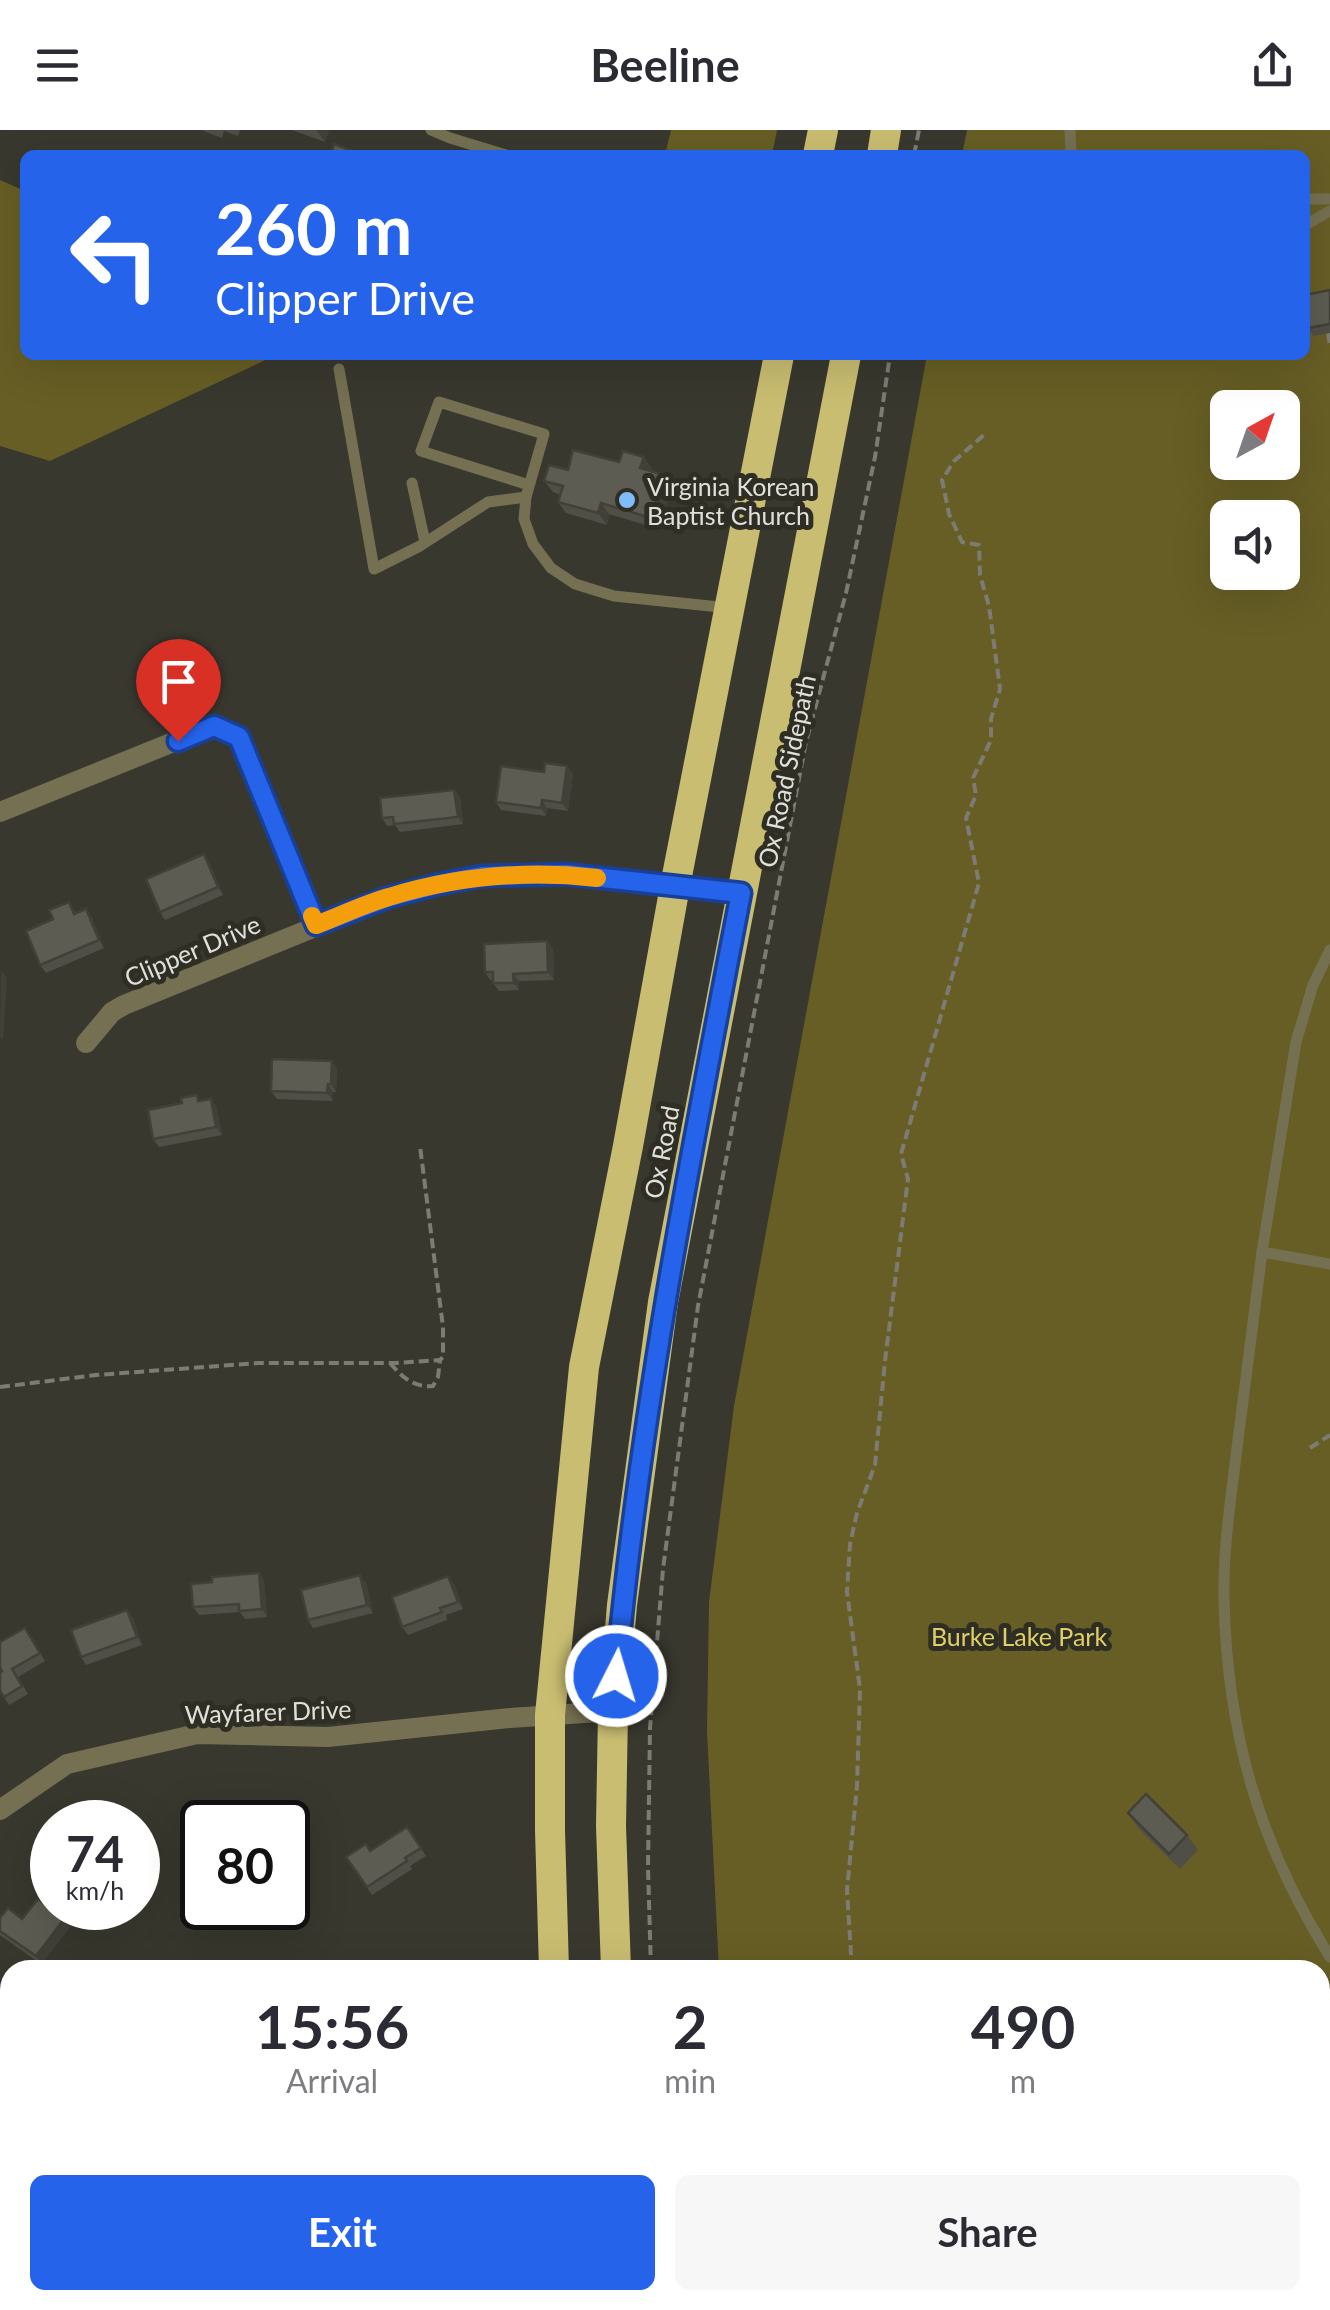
<!DOCTYPE html>
<style>
:root{--surface:#fff;--page:#f7f7f7;--text:#2b2b33;--muted:#7c7c81;--accent:#2563eb}
body{margin:0;font-family:Lato,sans-serif;background:var(--page);color:var(--text);height:100vh;display:flex;flex-direction:column;font-size:38px;white-space:nowrap}
*{box-sizing:border-box;margin:0}
p{font-size:32px;color:var(--muted)}
.icon{flex:none;width:55px;height:55px;fill:none;stroke:currentColor;stroke-width:2;stroke-linecap:round;stroke-linejoin:round}
.map{position:relative;flex:1;overflow:hidden}
.panel{position:absolute;left:0px;top:1830px;width:1330px;height:350px;display:flex;flex-direction:column;background:var(--surface);border-radius:30px 30px 0 0;box-shadow:0 10px 40px #0002}
.panel>*{flex:none}
.hud{position:absolute;left:20px;top:20px;width:1290px;height:210px;border-radius:15px;box-shadow:0 10px 40px #0002;background:#2563eb;color:#fff;overflow:hidden}
.needle{width:65px;rotate:40deg}
.tools{position:absolute;left:1210px;top:260px;display:grid;gap:20px}
.tools a{display:grid;place-items:center;width:90px;height:90px;border-radius:15px;background:var(--surface);box-shadow:0 10px 40px #0002;font-size:50px}
.speed{position:absolute;left:30px;top:1670px;display:flex;gap:20px;font-size:50px;font-weight:700;text-align:center}
.speed>*{display:grid;place-content:center;width:130px;height:130px;border-radius:50%;background:var(--surface);box-shadow:0 10px 40px #0002;line-height:1}
.speed small{font-size:25px;font-weight:400}
.speed .limit{border:5px solid #111;border-radius:15px;background:#fff;color:#111}
.pin{position:absolute;display:grid;place-items:center;width:85px;height:85px;color:#fff;margin:-102px -42px;border-radius:50% 50% 50% 0;rotate:-45deg;box-shadow:0 0 10px #0007}
.pin .icon{rotate:45deg}
.me{position:absolute;width:110px;margin:-55px;rotate:5deg;stroke-linejoin:round;filter:drop-shadow(0 0 8px #0008)}
.turn{display:flex;align-items:center;gap:35px;height:210px;padding:0 30px;font-size:45px}
.turn .icon{width:130px;height:130px;stroke-width:2.5}
.turn b{display:block;font-size:70px;line-height:85px}
.eta{display:flex;justify-content:space-evenly;align-items:center;height:170px;text-align:center}
.eta b{font-size:60px;font-weight:700;line-height:70px}
.primary-button{display:flex;gap:20px;margin-top:auto;padding:20px 30px}
.primary-button a{flex:1;height:115px;border-radius:15px;background:var(--accent);color:#fff;font-size:40px;font-weight:700;line-height:115px;text-align:center}
.primary-button a+a{background:var(--page);color:var(--text)}
header{display:flex;justify-content:space-between;align-items:center;height:130px;padding:0 30px;background:var(--surface);font-size:45px;font-weight:700}
.map>svg:first-child{display:block}
.green{fill:#675e25;fill-rule:evenodd}
.lines{fill:none;stroke-linecap:round;stroke-linejoin:round}
.path{stroke:#7d7c74;stroke-width:4;stroke-dasharray:10 5;stroke-linecap:butt}
.lane{stroke:#757052;stroke-width:11}
.street{stroke:#757052;stroke-width:20}
.highway{stroke:#c9bd71;stroke-width:30}
.wall{fill:#504f47}
.shaded-wall{fill:#414039}
.building{fill:#5d5c52;stroke:#414039;stroke-width:2.5}
.route-casing{stroke:#184099;stroke-width:25}
.route{stroke:#2563eb;stroke-width:18}
.slow{stroke:#f59e0b;stroke-width:18}
.poi-dot{fill:#81bcfa;stroke:#2f2e25;stroke-width:4}
.labels{text-anchor:middle;dominant-baseline:central;stroke-width:10;stroke-linejoin:round;paint-order:stroke}
.poi-label{font-size:25px;fill:#e0dfda;stroke:#2f2e25;text-anchor:start}
.street-label{font-size:25px;fill:#e0dfda;stroke:#2f2e25}
.park-label{font-size:25px;fill:#e0cf65;stroke:#2f2e25}
</style>
<header><svg class="icon" aria-label="menu" viewBox="0 0 24 24"><path d="M4 6h16M4 12h16M4 18h16"/></svg>Beeline<svg class="icon" aria-label="share" viewBox="0 0 24 24"><path d="M12 15V3M7 8l5-5 5 5M5 13v7h14v-7"/></svg></header>
<div class="map">
<svg width="1330" height="2180" viewBox="0 0 1330 2180">
<rect width="100%" height="100%" fill="#39382f"/>
<g class="green">
<path d="M 671,0 L 777,0 L 772,25 L 665,25 Z"/>
<path d="M 967,0 L 1330,0 L 1330,2180 L 737,2180 L 737,2170 L 1320,2170 L 1320,1840 L 719,1840 L 707,1601 L 709,1472 L 734,1276 L 927,225 L 1305,225 L 1305,25 L 962,25 ZM 1228,278 L 1282,278 L 1282,332 L 1228,332 ZM 1228,388 L 1282,388 L 1282,442 L 1228,442 Z"/>
<path d="M 0,50 L 25,61 L 25,225 L 276,225 L 50,331 L 0,316 Z"/>
</g>
<g class="lines">
<g class="path">
<path d="M 914,25 L 919,0"/>
<path d="M 1328,203 L 1330,216"/>
<path d="M 390,1233 C 402,1247 414,1258 433,1256 L 438,1247 L 440,1230"/>
<path d="M 0,1257 L 96,1245 L 259,1233 L 396,1233 L 440,1230 L 443,1227 L 443,1197 L 420,1016"/>
<path d="M 1310,1318 L 1330,1305"/>
<path d="M 651,1840 L 648,1737 L 650,1598 L 663,1439 L 698,1176 L 806,612 L 846,463 L 875,327 L 890,225"/>
<path d="M 852,1840 L 847,1760 L 857,1656 L 860,1559 L 847,1462 L 850,1414 L 857,1383 L 875,1335 L 885,1231 L 908,1049 L 901,1024 L 979,753 L 966,688 L 976,665 L 973,648 L 991,610 L 991,589 L 1000,559 L 989,476 L 980,445 L 979,415 L 962,412 L 949,384 L 942,350 L 954,331 L 985,304"/>
<path d="M 674,2170 L 675,2180"/>
<path d="M 888,2170 L 891,2180"/>
</g>
<g class="lane">
<path d="M 431,0 L 450,8 L 506,25"/>
<path d="M 1070,0 L 1071,25"/>
<path d="M 1305,69 L 1330,69"/>
<path d="M 1305,95 L 1330,81"/>
<path d="M 339,239 L 374,439 L 420,416 L 488,372 L 526,367"/>
<path d="M 412,353 L 425,412"/>
<path d="M 529,355 L 421,321 L 439,272 L 544,304 L 526,367 L 524,389 L 533,414 L 551,438 L 575,454 L 614,466 L 729,478"/>
<path d="M 1262,1122 L 1296,912 L 1313,855 L 1330,820"/>
<path d="M 1330,1134 L 1262,1122 C 1254,1187 1245,1253 1237,1318 C 1231,1368 1223,1418 1224,1469 C 1227,1603 1259,1714 1330,1827"/>
</g>
<g class="street">
<path d="M 0,682 L 213,596 L 239,607 L 316,795"/>
<path d="M 86,913 L 112,882 L 124,875 L 386,768 L 439,754 L 482,746 L 566,744 L 741,763"/>
<path d="M 0,1680 L 67,1634 L 197,1604 L 328,1607 L 510,1588 L 613,1581"/>
</g>
<g class="highway">
<path d="M 818,25 L 823,0"/>
<path d="M 882,25 L 886,0"/>
<path d="M 554,1840 L 550,1700 L 550,1585 L 584,1237 L 628,1016 L 675,756 L 779,225"/>
<path d="M 616,1840 L 611,1696 L 613,1581 L 622,1475 L 663,1172 L 846,225"/>
<path d="M 575,2170 L 576,2180"/>
<path d="M 640,2170 L 641,2180"/>
</g>
</g>
<g class="wall">
<path d="M 201,0 L 240,0 L 238,6 L 224,1 L 222,8 Z"/>
<path d="M 292,0 L 329,0 L 325,12 Z"/>
<path d="M 1330,160 L 1330,203 L 1313,206 L 1308,198 Z"/>
<path d="M 644,327 L 652,339 L 651,341 L 664,345 L 672,357 L 659,399 L 609,384 L 607,395 L 566,383 L 558,372 L 560,365 L 553,362 L 544,351 L 568,340 Z"/>
<path d="M 567,636 L 573,644 L 568,681 L 547,678 L 546,686 L 501,680 L 496,672 L 544,642 Z"/>
<path d="M 454,660 L 460,667 L 463,694 L 400,702 L 395,695 L 387,696 L 382,688 Z"/>
<path d="M 204,724 L 209,732 L 223,765 L 165,790 L 160,782 Z"/>
<path d="M 69,772 L 76,783 L 91,786 L 104,818 L 46,843 L 40,835 L 53,789 Z"/>
<path d="M 547,811 L 553,819 L 554,850 L 519,851 L 519,860 L 499,861 L 493,853 L 493,850 L 490,850 L 485,842 Z"/>
<path d="M 332,931 L 337,939 L 336,962 L 333,962 L 333,971 L 277,969 L 271,961 Z"/>
<path d="M 211,969 L 216,976 L 222,1005 L 159,1017 L 153,1009 L 201,970 Z"/>
<path d="M 259,1443 L 264,1451 L 267,1487 L 245,1489 L 240,1482 L 199,1485 L 193,1477 L 212,1452 Z"/>
<path d="M 366,1453 L 373,1483 L 313,1498 L 308,1490 Z"/>
<path d="M 454,1454 L 463,1479 L 446,1485 L 447,1490 L 408,1505 L 402,1497 Z"/>
<path d="M 127,1480 L 133,1488 L 142,1515 L 86,1535 L 81,1527 Z"/>
<path d="M 30,1505 L 45,1531 L 18,1547 L 28,1564 L 9,1575 L 0,1561 L 2,1541 Z"/>
<path d="M 1128,1683 L 1187,1705 L 1198,1720 L 1180,1739 L 1138,1698 Z"/>
<path d="M 288,1692 L 304,1696 L 307,1722 L 288,1724 Z"/>
<path d="M 407,1697 L 426,1726 L 410,1736 L 412,1739 L 372,1765 L 346,1727 L 370,1721 Z"/>
<path d="M 0,1788 L 64,1789 L 70,1797 L 41,1834 L 0,1805 Z"/>
</g>
<g class="shaded-wall">
<path d="M 316,0 L 329,0 L 325,12 Z"/>
<path d="M 644,327 L 652,339 L 648,350 L 640,338 Z"/>
<path d="M 664,345 L 672,357 L 659,399 L 651,388 Z"/>
<path d="M 601,373 L 609,384 L 607,395 L 598,383 Z"/>
<path d="M 567,636 L 573,644 L 568,681 L 562,673 Z"/>
<path d="M 454,660 L 460,667 L 463,694 L 458,687 Z"/>
<path d="M 542,670 L 547,678 L 546,686 L 541,678 Z"/>
<path d="M 204,724 L 209,732 L 223,765 L 218,757 Z"/>
<path d="M 86,779 L 91,786 L 104,818 L 99,810 Z"/>
<path d="M 547,811 L 553,819 L 554,850 L 548,842 Z"/>
<path d="M 1,840 L 7,848 L 3,911 L 0,907 Z"/>
<path d="M 513,844 L 519,851 L 519,860 L 514,853 Z"/>
<path d="M 332,931 L 337,939 L 336,962 L 331,954 Z"/>
<path d="M 328,954 L 333,962 L 333,971 L 327,963 Z"/>
<path d="M 211,969 L 216,976 L 222,1005 L 216,997 Z"/>
<path d="M 259,1443 L 264,1451 L 267,1487 L 262,1479 Z"/>
<path d="M 360,1445 L 366,1453 L 373,1483 L 367,1475 Z"/>
<path d="M 448,1446 L 454,1454 L 463,1479 L 458,1472 Z"/>
<path d="M 127,1480 L 133,1488 L 142,1515 L 137,1507 Z"/>
<path d="M 298,1688 L 304,1696 L 307,1722 L 301,1714 Z"/>
<path d="M 64,1789 L 70,1797 L 41,1834 L 36,1826 Z"/>
</g>
<g class="building">
<path d="M 334,14 L 364,25 L 331,25 Z"/>
<path d="M 1330,160 L 1330,194 L 1308,198 L 1305,184 L 1305,165 Z"/>
<path d="M 573,320 L 619,332 L 623,321 L 644,327 L 640,338 L 664,345 L 651,388 L 601,373 L 598,383 L 558,372 L 563,356 L 544,351 L 549,335 L 568,340 Z"/>
<path d="M 545,633 L 567,636 L 562,673 L 542,670 L 541,678 L 496,672 L 501,636 L 544,642 Z"/>
<path d="M 454,660 L 458,687 L 394,694 L 393,687 L 382,688 L 380,668 Z"/>
<path d="M 204,724 L 218,757 L 160,782 L 146,749 Z"/>
<path d="M 69,772 L 74,784 L 86,779 L 99,810 L 40,835 L 26,801 L 53,789 L 49,780 Z"/>
<path d="M 547,811 L 548,842 L 513,844 L 514,853 L 493,853 L 493,842 L 485,842 L 484,814 Z"/>
<path d="M 272,929 L 332,931 L 331,954 L 328,954 L 327,963 L 271,961 Z"/>
<path d="M 197,965 L 198,971 L 211,969 L 216,997 L 153,1009 L 148,980 L 182,973 L 181,968 Z"/>
<path d="M 259,1443 L 262,1479 L 239,1481 L 239,1474 L 193,1477 L 191,1454 L 212,1452 L 212,1447 Z"/>
<path d="M 360,1445 L 367,1475 L 308,1490 L 301,1460 Z"/>
<path d="M 448,1446 L 458,1472 L 440,1478 L 442,1482 L 402,1497 L 392,1467 Z"/>
<path d="M 127,1480 L 137,1507 L 81,1527 L 71,1500 Z"/>
<path d="M 25,1498 L 40,1523 L 12,1539 L 22,1556 L 4,1567 L 0,1561 L 0,1543 L 2,1541 L 0,1537 L 0,1512 Z"/>
<path d="M 1146,1664 L 1187,1705 L 1169,1724 L 1128,1683 Z"/>
<path d="M 253,1684 L 254,1692 L 230,1692 L 229,1687 Z"/>
<path d="M 298,1688 L 301,1714 L 288,1715 L 288,1692 L 261,1692 Z"/>
<path d="M 407,1697 L 421,1718 L 405,1728 L 407,1731 L 367,1757 L 346,1727 L 366,1714 L 370,1721 Z"/>
<path d="M 38,1769 L 64,1789 L 36,1826 L 0,1801 L 0,1788 L 8,1778 L 22,1789 Z"/>
</g>
<g class="lines">
<defs>
<path id="route" d="M 178,611 L 214,596 L 239,607 L 316,795 L 386,768 L 439,754 L 482,746 L 566,744 L 741,763 C 691,1023 640,1282 616,1546"/>
</defs>
<use href="#route" class="route-casing"/>
<use href="#route" class="route"/>
<path class="slow" d="M 312,786 L 316,795 C 340,786 364,774 389,767 C 457,746 526,740 597,748"/>
</g>
<circle class="poi-dot" cx="627" cy="370" r="10"/>
<g class="labels">
<g class="poi-label">
<text x="647" y="356">Virginia Korean<tspan x="647" dy="29">Baptist Church</tspan></text>
</g>
<g class="street-label">
<text transform="translate(786 641) rotate(-78)">Ox Road Sidepath</text>
<text transform="translate(192 820) rotate(-23)">Clipper Drive</text>
<text transform="translate(661 1022) rotate(-79)">Ox Road</text>
<text transform="translate(268 1581) rotate(-2)">Wayfarer Drive</text>
</g>
<g class="park-label">
<text x="1019" y="1506">Burke Lake Park</text>
</g>
</g>
</svg>
<div class="tools">
<a><svg class="needle" viewBox="-14 -14 28 28"><path d="M0-13l5 13h-10z" fill="#e53935"/><path d="M0 13l5-13h-10z" fill="#7c7c81"/></svg></a>
<a><svg class="icon" aria-label="sound" viewBox="0 0 24 24"><path d="M4 9h4l5-4v14l-5-4H4zM17 9q2 3 0 6"/></svg></a>
</div>
<div class="speed"><div>74<small>km/h</small></div><div class="limit">80</div></div>
<div class="pin" style="left:178px;top:611px;background:#d93025"><svg class="icon" aria-label="arrive" viewBox="0 0 24 24"><path d="M6 21V4h12l-3 4 3 4H6"/></svg></div>
<svg class="me" style="left:616px;top:1546px" viewBox="-20 -20 40 40"><circle r="17" fill="#2563eb" stroke="#fff" stroke-width="3"/><path d="M0-11L8 9 0 5-8 9z" fill="#fff"/></svg>
<div class="hud">
<div class="turn"><svg class="icon" aria-label="left" viewBox="0 0 24 24"><path d="M17 20v-9H6M10 6l-5 5 5 5"/></svg><div><b>260 m</b>Clipper Drive</div></div>
</div>
<section class="panel">
<div class="eta">
<div><b>15:56</b><p>Arrival</p></div>
<div><b>2</b><p>min</p></div>
<div><b>490</b><p>m</p></div>
</div>
<div class="primary-button"><a>Exit</a><a>Share</a></div>
</section>
</div>
